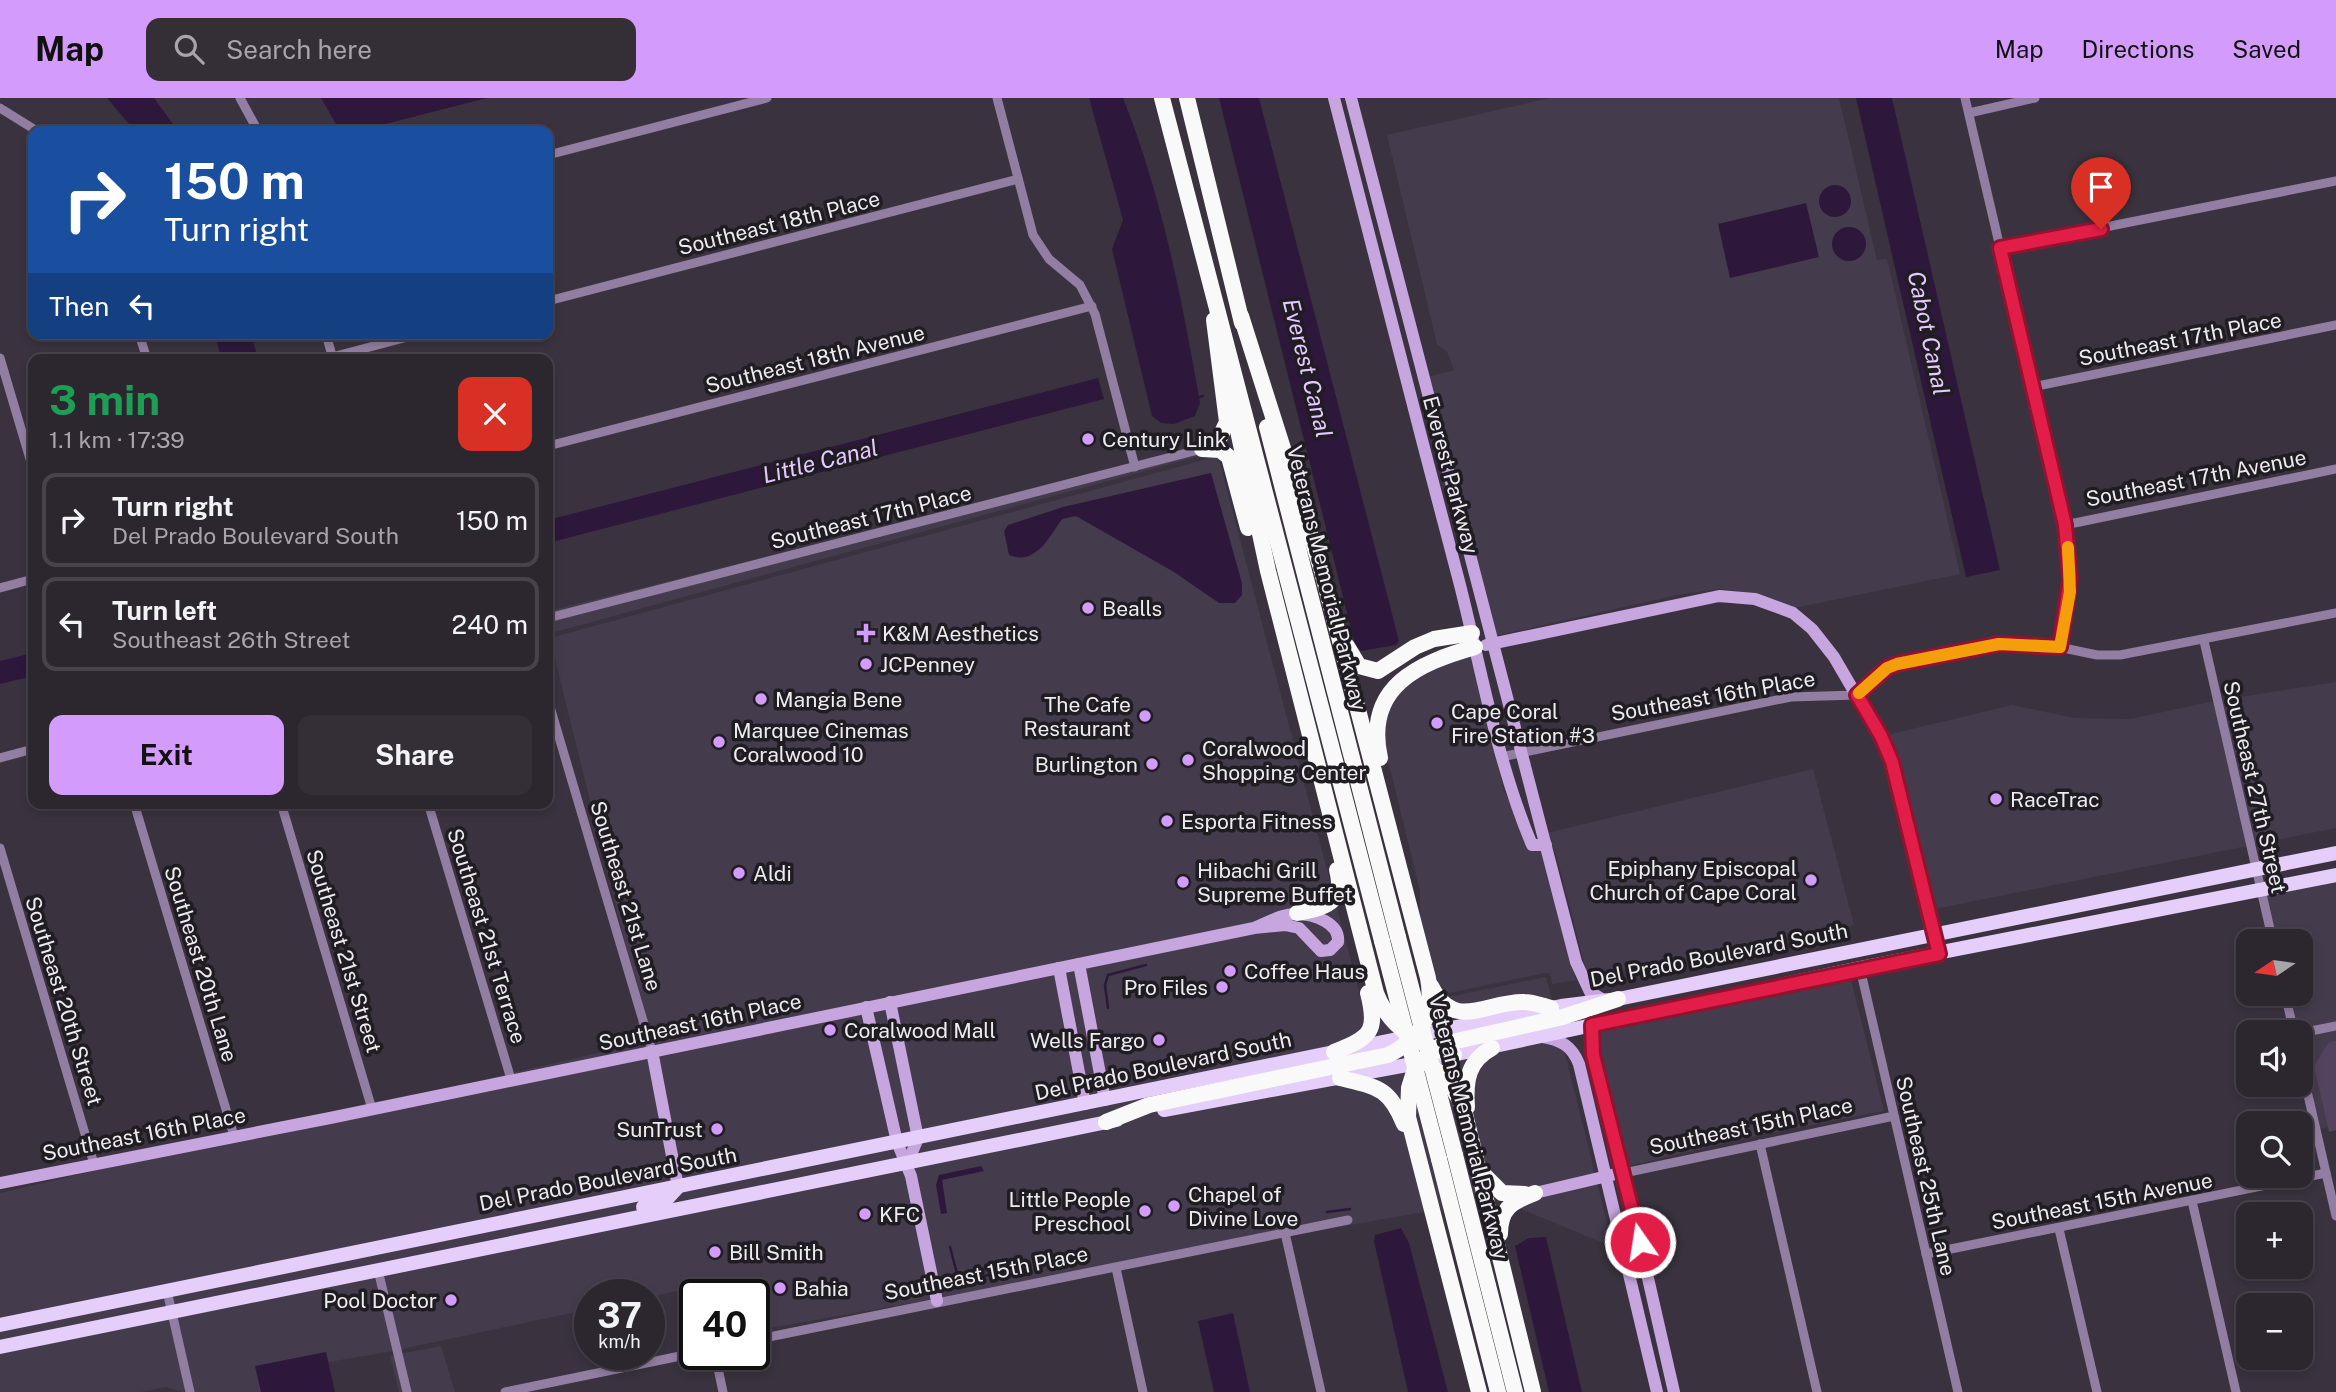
<!DOCTYPE html>
<meta charset="utf-8">
<style>
:root{--surface:#2c262f;--page:#342e37;--text:#f1f3f6;--muted:#a6a5aa;--line:#48434b;--accent:#d39cfc}
body{margin:0;font-family:"Public Sans",sans-serif;background:var(--page);color:var(--text);height:100vh;display:flex;flex-direction:column;font-size:26px;white-space:nowrap}
*{box-sizing:border-box;margin:0}
p{font-size:23px;color:var(--muted)}
.icon{flex:none;width:38px;height:38px;fill:none;stroke:currentColor;stroke-width:2;stroke-linecap:round;stroke-linejoin:round}
.map{position:relative;flex:1;overflow:hidden}
.panel{position:absolute;left:28px;top:256px;width:525px;height:455px;display:flex;flex-direction:column;background:var(--surface);border-radius:14px;box-shadow:0 4px 10px #0003,0 0 0 2px var(--line)}
.panel>*{flex:none}
.top-card{position:absolute;left:28px;top:28px;width:525px;height:214px;border-radius:14px;box-shadow:0 4px 10px #0003,0 0 0 2px var(--line);background:#1a4fa0;color:#fff;overflow:hidden}
.needle{width:46px;rotate:257deg}
.fabs{position:absolute;left:2236px;top:831px;display:grid;gap:14px}
.fabs a{display:grid;place-items:center;width:77px;height:77px;border-radius:14px;background:var(--surface);box-shadow:0 4px 10px #0003,0 0 0 2px var(--line);font-size:35px}
.speed{position:absolute;left:574px;top:1181px;display:flex;gap:14px;font-size:35px;font-weight:700;text-align:center}
.speed>*{display:grid;place-content:center;width:91px;height:91px;border-radius:50%;background:var(--surface);box-shadow:0 4px 10px #0003,0 0 0 2px var(--line);line-height:1}
.speed small{font-size:18px;font-weight:400}
.speed .limit{border:4px solid #111;border-radius:10px;background:#fff;color:#111}
.pin{position:absolute;display:grid;place-items:center;width:60px;height:60px;color:#fff;margin:-72px -30px;border-radius:50% 50% 50% 0;rotate:-45deg;box-shadow:0 0 7px #0007}
.pin .icon{rotate:45deg}
.me{position:absolute;width:77px;margin:-38px;rotate:347deg;stroke-linejoin:round;filter:drop-shadow(0 0 5px #0008)}
.turn{display:flex;align-items:center;gap:24px;height:147px;padding:0 21px;font-size:32px}
.turn .icon{width:91px;height:91px;stroke-width:2.5}
.turn b{display:block;font-size:49px;line-height:60px}
.then{display:flex;align-items:center;height:66px;padding:0 21px;background:#0003;gap:14px;font-size:26px}
.round{display:grid;place-items:center;flex:none;width:74px;height:74px;border-radius:14px;background:var(--page)}
.overview{display:flex;align-items:center;justify-content:space-between;height:119px;padding:0 21px}
h1{font-size:42px;font-weight:700;line-height:52px;color:#1e9e55}
.action{display:flex;gap:14px;margin-top:auto;padding:14px 21px}
.action a{flex:1;height:80px;border-radius:14px;background:var(--accent);color:#111;font-size:28px;font-weight:700;line-height:80px;text-align:center}
.action a+a{background:var(--page);color:var(--text)}
ul{padding:0;list-style:none}
li{display:flex;align-items:center;gap:21px;height:94px;margin:0 14px 10px;padding:0 7px;border:4px solid var(--line);border-radius:14px}
li div{flex:1}
li b{display:block;font-size:26px}
li em{font-style:normal}
header{display:flex;align-items:center;gap:42px;box-sizing:border-box;height:98px;padding:0 35px;background:var(--accent);color:#111}
header strong{font-size:33px}
nav{display:flex;gap:38px;margin-inline-start:auto;font-size:24px}
.search{width:490px;height:63px;background:var(--page);display:flex;align-items:center;gap:18px;box-sizing:border-box;padding:0 24px;border-radius:14px;color:var(--muted);font-size:26px}
.map>svg:first-child{display:block}
.built{fill:#443b4c}
.green{fill:#53435f}
.water{fill:#2d183b}
.lines{fill:none;stroke-linecap:round;stroke-linejoin:round}
.stream{stroke:#2d183b;stroke-width:2.5}
.street{stroke:#927ea2;stroke-width:9}
.secondary{stroke:#c7a6e0;stroke-width:12}
.primary{stroke:#e6cefa;stroke-width:14}
.highway{stroke:#f9f9f9;stroke-width:16}
.highway-bridge{stroke:#f9f9f9;stroke-width:16}
.route-casing{stroke:#92132f;stroke-width:18}
.route{stroke:#e11d48;stroke-width:12}
.slow{stroke:#f59e0b;stroke-width:12}
.poi-dot{fill:#d39cfc;stroke:#1f1c22;stroke-width:2.5}
.labels{text-anchor:middle;dominant-baseline:central;stroke-width:7;stroke-linejoin:round;paint-order:stroke}
.street-label{font-size:21px;fill:#eeeaf1;stroke:#1f1c22}
.poi-label{font-size:21px;fill:#eeeaf1;stroke:#1f1c22;text-anchor:start}
.water-label{font-size:23px;font-style:italic;fill:#e5c8fd;stroke:#1f1c22}
</style>
<header>
<strong>Map</strong>
<div class="search"><svg class="icon" aria-label="search" viewBox="0 0 24 24"><circle cx="10" cy="10" r="6"/><path d="M15 15l6 6"/></svg>Search here</div>
<nav><a>Map</a><a>Directions</a><a>Saved</a></nav>
</header>
<div class="map">
<svg width="2336" height="1294" viewBox="0 0 2336 1294">
<rect width="100%" height="100%" fill="#3a333f"/>
<g class="built">
<path d="M 1550,0 L 1839,0 L 1877,162 L 1887,161 L 1960,476 L 1794,510 L 1754,495 L 1719,491 L 1677,497 L 1495,538 L 1428,279 L 1454,272 L 1447,254 L 1437,246 L 1387,37 Z"/>
<path d="M 1196,352 L 1200,358 L 548,536 L 548,513 Z"/>
<path d="M 1218,358 L 1365,916 L 1546,879 L 1613,1149 L 1497,1101 L 754,1233 L 754,1197 L 695,1197 L 695,1244 L 677,1193 L 649,1199 L 590,1197 L 590,1211 L 388,1254 L 275,1273 L 276,1294 L 182,1294 L 166,1289 L 141,1294 L 0,1294 L 0,1095 L 619,950 L 643,918 L 550,540 Z"/>
<path d="M 1471,556 L 1504,693 L 1517,717 L 1529,751 L 1542,754 L 1576,882 L 1552,886 L 1550,876 L 1545,875 L 1449,895 L 1436,883 L 1420,825 L 1420,793 L 1383,642 L 1388,611 L 1410,580 Z"/>
<path d="M 2336,584 L 2336,730 L 1935,811 L 1897,663 L 1887,637 L 2012,607 L 2075,620 L 2131,621 L 2209,604 Z"/>
<path d="M 1813,671 L 1854,827 L 1588,880 L 1556,756 L 1547,735 Z"/>
<path d="M 2336,783 L 2336,1027 L 2313,1033 L 2301,981 L 2301,934 L 2291,934 L 2282,896 L 2301,896 L 2301,844 L 2270,843 L 2260,799 Z"/>
<path d="M 1851,882 L 1884,1013 L 1757,1038 L 1628,1068 L 1598,955 L 1597,933 Z"/>
<path d="M 441,1248 L 455,1294 L 399,1294 L 390,1258 Z"/>
</g>
<path class="green" d="M 2336,943 L 2336,1032 L 2329,1034 L 2314,968 L 2329,944 Z"/>
<g class="water">
<path d="M 107,0 L 154,0 L 178,33 L 135,33 Z"/>
<path d="M 321,0 L 487,0 L 358,33 L 340,33 Z"/>
<path d="M 1089,0 L 1123,0 C 1162,98 1182,201 1200,305 L 1195,318 L 1174,326 L 1161,325 L 1152,318 L 1112,151 L 1123,122 Z"/>
<path d="M 1219,0 L 1259,0 L 1399,543 L 1396,547 L 1361,553 L 1355,547 Z"/>
<path d="M 1856,0 L 1892,0 L 2000,472 L 1966,479 Z"/>
<circle cx="1835" cy="103" r="16"/>
<path d="M 1806,105 L 1819,159 L 1730,180 L 1718,126 Z"/>
<circle cx="1849" cy="146" r="17"/>
<path d="M 214,236 L 251,236 L 258,261 L 222,261 Z"/>
<path d="M 1098,280 L 1104,301 L 548,445 L 548,422 Z"/>
<path d="M 1211,375 L 1242,485 L 1242,497 L 1235,505 L 1219,505 L 1174,474 L 1076,418 L 1062,421 C 1049,439 1036,468 1009,457 L 1004,433 L 1008,427 L 1063,409 Z"/>
<path d="M 33,555 L 33,578 L 0,586 L 0,563 Z"/>
<path d="M 981,1068 L 984,1073 L 942,1082 L 947,1115 L 941,1116 L 936,1087 L 939,1077 Z"/>
<path d="M 1401,1130 L 1409,1145 L 1448,1294 L 1408,1294 L 1374,1143 L 1375,1137 Z"/>
<path d="M 1546,1139 L 1582,1294 L 1549,1294 L 1515,1148 L 1529,1140 Z"/>
<path d="M 1233,1215 L 1250,1294 L 1214,1294 L 1198,1223 Z"/>
<path d="M 326,1254 L 335,1294 L 261,1294 L 255,1268 Z"/>
</g>
<g class="lines">
<g class="stream">
<path d="M 1199,299 L 1203,298"/>
<path d="M 1108,910 L 1105,887 L 1108,877 L 1146,867"/>
<path d="M 1327,1114 L 1350,1111"/>
<path d="M 950,1149 L 959,1183 L 1003,1174"/>
</g>
<g class="street">
<path d="M 240,0 L 258,33"/>
<path d="M 997,0 L 1033,137 L 1049,161 L 1080,187 L 1095,216 L 1135,369"/>
<path d="M 1965,0 L 2065,427 L 2070,481 L 2060,549"/>
<path d="M 0,10 L 37,33"/>
<path d="M 1969,15 L 2035,0"/>
<path d="M 548,57 L 767,0"/>
<path d="M 2000,150 L 2336,83"/>
<path d="M 548,203 L 1018,81"/>
<path d="M 139,236 L 147,261"/>
<path d="M 326,236 L 333,261"/>
<path d="M 332,259 L 419,236"/>
<path d="M 0,260 L 33,371"/>
<path d="M 2032,289 L 2336,227"/>
<path d="M 548,348 L 1092,208"/>
<path d="M 2065,427 L 2336,371"/>
<path d="M 0,490 L 33,481"/>
<path d="M 548,520 L 1202,351"/>
<path d="M 2204,543 L 2273,844"/>
<path d="M 548,602 L 652,953"/>
<path d="M 1501,659 L 1791,599 L 1857,597 L 1887,570 L 1897,566 L 1999,546 L 2049,547 L 2097,557 L 2120,557 L 2336,515"/>
<path d="M 0,660 L 33,651"/>
<path d="M 134,705 L 234,1038"/>
<path d="M 281,705 L 372,1011"/>
<path d="M 428,705 L 511,981"/>
<path d="M 0,750 L 94,1066"/>
<path d="M 1860,870 L 1958,1294"/>
<path d="M 2285,896 L 2294,934"/>
<path d="M 2301,935 L 2336,928"/>
<path d="M 2301,967 L 2336,1118"/>
<path d="M 1760,1046 L 1817,1294"/>
<path d="M 1624,1075 L 1894,1018"/>
<path d="M 2192,1103 L 2236,1294"/>
<path d="M 2059,1131 L 2097,1294"/>
<path d="M 1285,1135 L 1321,1294"/>
<path d="M 1926,1156 L 2326,1075"/>
<path d="M 1116,1170 L 1143,1294"/>
<path d="M 378,1172 L 407,1294"/>
<path d="M 167,1193 L 190,1294"/>
<path d="M 754,1242 L 1348,1122"/>
<path d="M 715,1256 L 723,1294"/>
<path d="M 505,1294 L 695,1255"/>
</g>
<g class="secondary">
<path d="M 1334,0 C 1376,163 1417,325 1460,487 C 1482,574 1497,664 1532,747 L 1546,747"/>
<path d="M 1351,0 L 1576,864 L 1590,894 L 1605,903"/>
<path d="M 1486,547 L 1719,498 L 1755,501 L 1793,515 L 1812,531 L 1834,559 L 1887,650 L 1939,856"/>
<path d="M 1079,866 L 1105,1002"/>
<path d="M 1059,870 L 1085,1006"/>
<path d="M 890,904 L 918,1040 L 908,1064"/>
<path d="M 866,909 L 897,1044 L 911,1078 L 937,1203"/>
<path d="M 1592,927 L 1593,957 L 1624,1075 L 1674,1294"/>
<path d="M 1543,939 C 1561,942 1572,948 1579,966 L 1657,1294"/>
<path d="M 652,953 L 678,1089"/>
<path d="M 0,1085 L 330,1020 L 1254,830 L 1285,827 L 1299,830 L 1321,853 L 1330,852 L 1338,844 C 1340,825 1314,816 1297,816 C 1283,815 1267,825 1254,830"/>
<path d="M 1535,1095 L 1616,1076"/>
</g>
<g class="primary">
<path d="M 1443,959 L 1860,870 L 2336,777"/>
<path d="M 1164,1012 L 1423,964"/>
<path d="M 643,1109 L 667,1101 L 678,1089"/>
<path d="M 0,1227 L 1446,931 L 1561,908 L 1618,901 L 2336,755"/>
<path d="M 0,1249 L 1117,1022"/>
</g>
<g class="highway">
<path d="M 1162,0 L 1382,843"/>
<path d="M 1187,0 L 1242,225"/>
<path d="M 1228,286 L 1268,473 L 1376,895 C 1389,929 1420,948 1454,957"/>
<path d="M 1267,329 L 1398,839"/>
<path d="M 1202,351 L 1220,352 L 1229,359 L 1248,430"/>
<path d="M 1204,351 L 1219,341 L 1227,324 L 1214,222"/>
<path d="M 1347,548 L 1359,568 L 1378,573 L 1415,549 L 1434,541 L 1472,535"/>
<path d="M 1380,660 C 1364,588 1419,565 1475,549"/>
<path d="M 1297,815 C 1324,810 1346,805 1337,772"/>
<path d="M 1431,888 C 1455,935 1486,903 1524,904 C 1533,904 1543,908 1551,910"/>
<path d="M 1334,954 C 1371,939 1378,934 1368,895"/>
<path d="M 1425,963 L 1448,982 L 1463,1008 L 1533,1294"/>
<path d="M 1340,980 C 1377,989 1389,989 1404,1026"/>
<path d="M 1467,1009 C 1465,982 1468,963 1492,950"/>
<path d="M 1106,1024 L 1149,1007 L 1388,957 C 1420,942 1435,917 1428,880 L 1321,470 L 1241,218"/>
<path d="M 1455,1057 L 1515,1294"/>
<path d="M 1439,1061 L 1498,1294"/>
<path d="M 1483,1076 L 1502,1095 L 1525,1096"/>
<path d="M 1500,1136 C 1500,1110 1512,1104 1535,1095"/>
<path d="M 1479,1294 L 1408,1019 L 1409,990 L 1414,974 L 1423,961 L 1443,946 L 1563,919 L 1618,901"/>
</g>
<g class="highway-bridge">
<path d="M 1398,839 L 1455,1057"/>
<path d="M 1382,843 L 1439,1061"/>
</g>
</g>
<g class="lines">
<defs>
<path id="route" d="M 1640,1144 L 1593,957 L 1592,927 L 1939,856 L 1892,664 L 1881,638 L 1857,597 L 1887,570 L 1897,566 L 1999,546 L 2060,549 L 2070,481 L 2065,427 L 2000,150 L 2101,131"/>
</defs>
<use href="#route" class="route-casing"/>
<use href="#route" class="route"/>
<path class="slow" d="M 1859,595 L 1887,570 L 1897,566 L 1999,546 L 2060,549 L 2070,494 L 2068,449"/>
</g>
<g class="poi-dot">
<circle cx="1088" cy="341" r="7"/>
<circle cx="1088" cy="510" r="7"/>
<path d="M862.5 524.5h7v7h7v7h-7v7h-7v-7h-7v-7h7z"/>
<circle cx="866" cy="566" r="7"/>
<circle cx="761" cy="601" r="7"/>
<circle cx="1145" cy="618" r="7"/>
<circle cx="1437" cy="625" r="7"/>
<circle cx="719" cy="644" r="7"/>
<circle cx="1188" cy="662" r="7"/>
<circle cx="1152" cy="666" r="7"/>
<circle cx="1996" cy="701" r="7"/>
<circle cx="1167" cy="723" r="7"/>
<circle cx="739" cy="775" r="7"/>
<circle cx="1811" cy="782" r="7"/>
<circle cx="1183" cy="784" r="7"/>
<circle cx="1230" cy="873" r="7"/>
<circle cx="1222" cy="889" r="7"/>
<circle cx="830" cy="932" r="7"/>
<circle cx="1159" cy="942" r="7"/>
<circle cx="717" cy="1031" r="7"/>
<circle cx="1174" cy="1108" r="7"/>
<circle cx="1145" cy="1113" r="7"/>
<circle cx="865" cy="1116" r="7"/>
<circle cx="715" cy="1154" r="7"/>
<circle cx="780" cy="1190" r="7"/>
<circle cx="451" cy="1202" r="7"/>
</g>
<g class="labels">
<g class="street-label">
<text transform="translate(779 125) rotate(-14)">Southeast 18th Place</text>
<text transform="translate(2180 241) rotate(-11)">Southeast 17th Place</text>
<text transform="translate(815 261) rotate(-14)">Southeast 18th Avenue</text>
<text transform="translate(1451 377) rotate(75)">Everest Parkway</text>
<text transform="translate(2196 380) rotate(-11)">Southeast 17th Avenue</text>
<text transform="translate(871 419) rotate(-14)">Southeast 17th Place</text>
<text transform="translate(1327 480) rotate(76)">Veterans Memorial Parkway</text>
<text transform="translate(1713 598) rotate(-10)">Southeast 16th Place</text>
<text transform="translate(2255 689) rotate(77)">Southeast 27th Street</text>
<text transform="translate(626 798) rotate(73)">Southeast 21st Lane</text>
<text transform="translate(487 838) rotate(73)">Southeast 21st Terrace</text>
<text transform="translate(344 853) rotate(73)">Southeast 21st Street</text>
<text transform="translate(1719 857) rotate(-11)">Del Prado Boulevard South</text>
<text transform="translate(201 866) rotate(73)">Southeast 20th Lane</text>
<text transform="translate(64 903) rotate(73)">Southeast 20th Street</text>
<text transform="translate(700 924) rotate(-12)">Southeast 16th Place</text>
<text transform="translate(1163 968) rotate(-12)">Del Prado Boulevard South</text>
<text transform="translate(1751 1028) rotate(-12)">Southeast 15th Place</text>
<text transform="translate(1469 1029) rotate(76)">Veterans Memorial Parkway</text>
<text transform="translate(144 1036) rotate(-11)">Southeast 16th Place</text>
<text transform="translate(1926 1078) rotate(77)">Southeast 25th Lane</text>
<text transform="translate(608 1081) rotate(-11)">Del Prado Boulevard South</text>
<text transform="translate(2102 1103) rotate(-11)">Southeast 15th Avenue</text>
<text transform="translate(986 1175) rotate(-11)">Southeast 15th Place</text>
</g>
<g class="poi-label">
<text x="1102" y="341">Century Link</text>
<text x="1102" y="510">Bealls</text>
<text x="882" y="535">K&amp;M Aesthetics</text>
<text x="880" y="566">JCPenney</text>
<text x="775" y="601">Mangia Bene</text>
<text x="1131" y="606" text-anchor="end">The Cafe<tspan x="1131" dy="24">Restaurant</tspan></text>
<text x="1451" y="613">Cape Coral<tspan x="1451" dy="24">Fire Station #3</tspan></text>
<text x="733" y="632">Marquee Cinemas<tspan x="733" dy="24">Coralwood 10</tspan></text>
<text x="1202" y="650">Coralwood<tspan x="1202" dy="24">Shopping Center</tspan></text>
<text x="1138" y="666" text-anchor="end">Burlington</text>
<text x="2010" y="701">RaceTrac</text>
<text x="1181" y="723">Esporta Fitness</text>
<text x="1797" y="770" text-anchor="end">Epiphany Episcopal<tspan x="1797" dy="24">Church of Cape Coral</tspan></text>
<text x="1197" y="772">Hibachi Grill<tspan x="1197" dy="24">Supreme Buffet</tspan></text>
<text x="753" y="775">Aldi</text>
<text x="1244" y="873">Coffee Haus</text>
<text x="1208" y="889" text-anchor="end">Pro Files</text>
<text x="844" y="932">Coralwood Mall</text>
<text x="1145" y="942" text-anchor="end">Wells Fargo</text>
<text x="703" y="1031" text-anchor="end">SunTrust</text>
<text x="1188" y="1096">Chapel of<tspan x="1188" dy="24">Divine Love</tspan></text>
<text x="1131" y="1101" text-anchor="end">Little People<tspan x="1131" dy="24">Preschool</tspan></text>
<text x="879" y="1116">KFC</text>
<text x="729" y="1154">Bill Smith</text>
<text x="794" y="1190">Bahia</text>
<text x="437" y="1202" text-anchor="end">Pool Doctor</text>
</g>
<g class="water-label">
<text transform="translate(1929 235) rotate(78)">Cabot Canal</text>
<text transform="translate(1308 270) rotate(76)">Everest Canal</text>
<text transform="translate(820 363) rotate(-14)">Little Canal</text>
</g>
</g>
</svg>
<div class="fabs">
<a><svg class="needle" viewBox="-14 -14 28 28"><path d="M0-13l5 13h-10z" fill="#e53935"/><path d="M0 13l5-13h-10z" fill="#a6a5aa"/></svg></a>
<a><svg class="icon" aria-label="sound" viewBox="0 0 24 24"><path d="M4 9h4l5-4v14l-5-4H4zM17 9q2 3 0 6"/></svg></a>
<a><svg class="icon" aria-label="search" viewBox="0 0 24 24"><circle cx="10" cy="10" r="6"/><path d="M15 15l6 6"/></svg></a>
<a>+</a>
<a>−</a>
</div>
<div class="speed"><div>37<small>km/h</small></div><div class="limit">40</div></div>
<div class="pin" style="left:2101px;top:131px;background:#d93025"><svg class="icon" aria-label="arrive" viewBox="0 0 24 24"><path d="M6 21V4h12l-3 4 3 4H6"/></svg></div>
<svg class="me" style="left:1640px;top:1144px" viewBox="-20 -20 40 40"><circle r="17" fill="#e11d48" stroke="#fff" stroke-width="3"/><path d="M0-11L8 9 0 5-8 9z" fill="#fff"/></svg>
<div class="top-card">
<div class="turn"><svg class="icon" aria-label="right" viewBox="0 0 24 24"><path d="M7 20v-9h11M14 6l5 5-5 5"/></svg><div><b>150 m</b>Turn right</div></div>
<div class="then">Then<svg class="icon" aria-label="left" viewBox="0 0 24 24"><path d="M17 20v-9H6M10 6l-5 5 5 5"/></svg></div>
</div>
<section class="panel">
<div class="overview"><div><h1>3 min</h1><p>1.1 km · 17:39</p></div><a class="round" style="background:#d93025;color:#fff"><svg class="icon" aria-label="close" viewBox="0 0 24 24"><path d="M6 6l12 12M18 6L6 18"/></svg></a></div>
<ul>
<li><svg class="icon" aria-label="right" viewBox="0 0 24 24"><path d="M7 20v-9h11M14 6l5 5-5 5"/></svg><div><b>Turn right</b><p>Del Prado Boulevard South</p></div><em>150 m</em></li>
<li><svg class="icon" aria-label="left" viewBox="0 0 24 24"><path d="M17 20v-9H6M10 6l-5 5 5 5"/></svg><div><b>Turn left</b><p>Southeast 26th Street</p></div><em>240 m</em></li>
</ul>
<div class="action"><a>Exit</a><a>Share</a></div>
</section>
</div>
